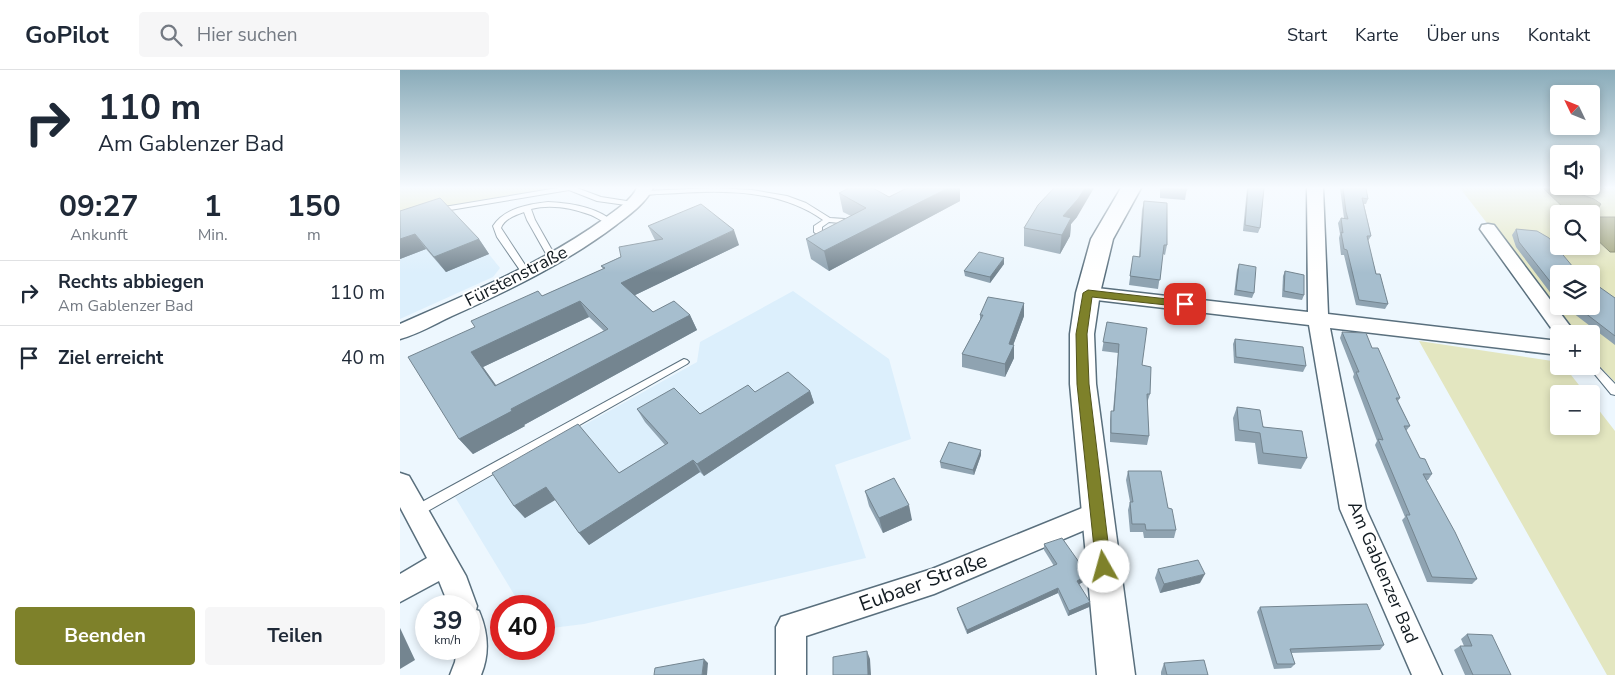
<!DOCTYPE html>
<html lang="de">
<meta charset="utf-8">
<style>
:root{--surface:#fff;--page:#f6f6f7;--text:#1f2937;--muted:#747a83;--line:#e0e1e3;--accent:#7e812a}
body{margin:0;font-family:"Nunito Sans",sans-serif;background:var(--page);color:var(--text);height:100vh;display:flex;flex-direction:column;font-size:19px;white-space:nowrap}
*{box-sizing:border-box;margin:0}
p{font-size:16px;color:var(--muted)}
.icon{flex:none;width:28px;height:28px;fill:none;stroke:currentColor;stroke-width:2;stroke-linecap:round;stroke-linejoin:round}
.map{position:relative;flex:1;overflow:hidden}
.panel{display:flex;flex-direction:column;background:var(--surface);width:400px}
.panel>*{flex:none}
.guide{background:#fff;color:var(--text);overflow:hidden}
.needle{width:32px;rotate:313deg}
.fabs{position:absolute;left:1150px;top:15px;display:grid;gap:10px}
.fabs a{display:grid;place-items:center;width:50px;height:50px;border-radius:5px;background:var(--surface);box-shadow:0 2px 8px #0003;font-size:25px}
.speed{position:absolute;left:15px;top:525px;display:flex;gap:10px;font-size:25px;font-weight:700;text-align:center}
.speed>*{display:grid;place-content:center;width:65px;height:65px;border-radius:50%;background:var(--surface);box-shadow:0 2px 8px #0003;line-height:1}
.speed small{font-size:12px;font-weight:400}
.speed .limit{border:8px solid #d22;background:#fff;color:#111}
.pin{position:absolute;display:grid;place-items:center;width:42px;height:42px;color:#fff;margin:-21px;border-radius:10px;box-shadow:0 2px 8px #0006}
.me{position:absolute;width:55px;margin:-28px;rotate:353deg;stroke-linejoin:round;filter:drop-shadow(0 0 4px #0008)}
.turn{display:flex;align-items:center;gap:18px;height:105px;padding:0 15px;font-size:22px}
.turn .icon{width:65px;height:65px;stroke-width:2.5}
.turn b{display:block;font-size:35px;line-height:42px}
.eta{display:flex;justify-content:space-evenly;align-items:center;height:85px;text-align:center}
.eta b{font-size:30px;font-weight:700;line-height:35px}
.button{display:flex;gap:10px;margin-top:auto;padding:10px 15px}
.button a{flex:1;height:58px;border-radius:5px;background:var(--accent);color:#fff;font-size:20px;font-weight:700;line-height:58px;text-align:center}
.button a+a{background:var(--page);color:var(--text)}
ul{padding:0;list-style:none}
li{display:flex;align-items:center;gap:15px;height:65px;padding:0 15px;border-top:1px solid var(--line)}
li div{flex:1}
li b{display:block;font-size:19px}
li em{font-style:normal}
header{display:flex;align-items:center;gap:30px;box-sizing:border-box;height:70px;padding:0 25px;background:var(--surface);border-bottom:1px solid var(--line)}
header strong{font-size:24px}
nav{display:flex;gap:28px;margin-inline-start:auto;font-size:18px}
.search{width:350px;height:45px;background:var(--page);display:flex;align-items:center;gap:12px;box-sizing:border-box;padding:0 18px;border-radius:5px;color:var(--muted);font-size:19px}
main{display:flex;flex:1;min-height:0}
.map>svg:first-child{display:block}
.built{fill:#dceffc}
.green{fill:#e3e6c0;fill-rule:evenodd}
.water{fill:#9a9d73;stroke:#72765b}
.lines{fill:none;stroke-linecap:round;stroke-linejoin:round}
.service-casing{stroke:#596f7d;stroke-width:2}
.minor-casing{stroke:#596f7d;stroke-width:3}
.tertiary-casing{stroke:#596f7d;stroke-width:3}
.service{fill:#fff;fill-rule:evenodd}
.minor{fill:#fff;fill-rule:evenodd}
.tertiary{fill:#fff;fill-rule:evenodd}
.wall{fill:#8fa3b1;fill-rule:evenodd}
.shaded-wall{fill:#748590}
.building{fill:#a6bece;stroke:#748590;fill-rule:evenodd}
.route{fill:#7e812a;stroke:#52541b}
.labels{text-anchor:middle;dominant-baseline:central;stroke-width:4;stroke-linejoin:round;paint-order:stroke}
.street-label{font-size:18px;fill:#131c22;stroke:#fff}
.near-street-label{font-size:21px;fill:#131c22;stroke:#fff}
</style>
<header>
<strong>GoPilot</strong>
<div class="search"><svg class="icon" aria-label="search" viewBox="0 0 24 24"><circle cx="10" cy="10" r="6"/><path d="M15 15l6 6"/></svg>Hier suchen</div>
<nav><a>Start</a><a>Karte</a><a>Über uns</a><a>Kontakt</a></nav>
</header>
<main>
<section class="panel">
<div class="guide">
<div class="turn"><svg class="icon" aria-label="right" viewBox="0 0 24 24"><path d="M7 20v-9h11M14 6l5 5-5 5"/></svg><div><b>110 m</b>Am Gablenzer Bad</div></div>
</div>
<div class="eta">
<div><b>09:27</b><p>Ankunft</p></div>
<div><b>1</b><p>Min.</p></div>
<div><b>150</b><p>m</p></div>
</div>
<ul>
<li><svg class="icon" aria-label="right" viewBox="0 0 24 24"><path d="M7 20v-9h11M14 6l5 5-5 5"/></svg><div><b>Rechts abbiegen</b><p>Am Gablenzer Bad</p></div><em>110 m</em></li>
<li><svg class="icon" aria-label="arrive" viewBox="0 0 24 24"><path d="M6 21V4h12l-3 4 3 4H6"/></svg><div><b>Ziel erreicht</b></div><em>40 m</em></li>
</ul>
<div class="button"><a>Beenden</a><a>Teilen</a></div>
</section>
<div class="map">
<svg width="1215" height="605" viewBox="0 0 1215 605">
<rect width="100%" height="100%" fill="#edf7fe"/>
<g class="built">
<path d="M 54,141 L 100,198 L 93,207 L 0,249 L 0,151 Z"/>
<path d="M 393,221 L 489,289 L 511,369 L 435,395 L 466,488 L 184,554 L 144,559 L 144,536 L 121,536 L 55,427 L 297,292 L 300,272 Z"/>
</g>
<g class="green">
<path d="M 0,118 L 151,118 L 0,145 Z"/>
<path d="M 1060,118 L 1215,118 L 1215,312 L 1191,288 L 1191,264 L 1172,264 ZM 1159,144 L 1191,144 L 1191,176 L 1159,176 ZM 1159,204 L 1191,204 L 1191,236 L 1159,236 Z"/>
<path d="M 1019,271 L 1159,292 L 1159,296 L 1164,296 L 1186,324 L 1159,324 L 1159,356 L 1191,356 L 1191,330 L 1215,361 L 1215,605 L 1207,605 Z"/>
</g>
<g class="water">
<path d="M 1143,118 L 1185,118 L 1191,124 L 1181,123 L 1180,124 L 1194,129 L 1201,134 L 1198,138 L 1179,136 L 1187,144 L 1170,144 Z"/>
<path d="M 1191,147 L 1215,147 L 1215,182 L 1210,182 L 1191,164 Z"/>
</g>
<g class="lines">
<defs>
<g id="service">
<path d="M 157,118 L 177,118 L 201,127 L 233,132 L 237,134 L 233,136 L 197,131 L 169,120 L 38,142 L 34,140 L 38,138 Z"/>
<path d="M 315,118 L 352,120 L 387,126 L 406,133 L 430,148 L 445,149 L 450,157 C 441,169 425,172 414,162 L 414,156 L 423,150 C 371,113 303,122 243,125 L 239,123 L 243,121 ZM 429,152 L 440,153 L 442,157 L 433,163 L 422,161 L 422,157 Z"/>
<path d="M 148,132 C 170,133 197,137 214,152 L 213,154 C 205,154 198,148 191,145 C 172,138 151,134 131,139 L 135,150 L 157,189 L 153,192 L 149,189 L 127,150 L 124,142 C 116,145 104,149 101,158 L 131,204 L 130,206 L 124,206 L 97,167 L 93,156 C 104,138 130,134 148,132 Z"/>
<path d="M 284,289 L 287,290 L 289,292 L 287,294 L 19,446 L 15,447 L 11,446 L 9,442 L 11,438 Z"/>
<path d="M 1191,291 L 1194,292 L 1215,314 L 1215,325 L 1211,324 L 1188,296 L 1191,296 Z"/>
</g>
<g id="minor">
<path d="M 237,118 L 253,118 C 245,134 229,145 216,155 C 166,193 109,220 52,246 C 35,254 18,264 0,269 L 0,254 C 70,223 141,194 204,149 C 215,140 231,131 237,118 Z"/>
<path d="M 907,118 L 923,118 L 928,244 L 1159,271 L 1159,285 L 930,258 L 966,439 L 1042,605 L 1012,605 L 940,439 L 909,255 L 688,229 L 681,227 L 679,223 L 681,219 L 688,217 L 908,242 Z"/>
<path d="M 1088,154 L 1094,155 L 1176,264 L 1159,264 L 1159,269 L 1080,159 L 1082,155 Z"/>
<path d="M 0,403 L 9,406 L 66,506 L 77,536 L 76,540 L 79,541 C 88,562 90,583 81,605 L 50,605 L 55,592 L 57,579 L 69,579 L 69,536 L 49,536 L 39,511 L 0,532 L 0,504 L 27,488 L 0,437 Z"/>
<path d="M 697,432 L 706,435 L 710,443 L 706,451 L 534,524 L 406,566 L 406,605 L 376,605 L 376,557 L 381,547 L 532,499 Z"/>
</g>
<path id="tertiary" d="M 721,118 L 741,118 L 713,169 L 700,223 L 694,264 L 696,314 L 735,605 L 697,605 L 670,314 L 670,264 L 676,223 L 691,169 Z"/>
</defs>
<use href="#service" class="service-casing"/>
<use href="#minor" class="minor-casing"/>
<use href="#tertiary" class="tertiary-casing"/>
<use href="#service" class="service"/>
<use href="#minor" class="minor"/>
<use href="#tertiary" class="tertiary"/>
</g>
<g class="wall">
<path d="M 760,118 L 787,118 L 785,130 L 760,128 Z"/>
<path d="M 847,118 L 864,118 L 860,158 L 858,163 L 843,161 Z"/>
<path d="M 940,118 L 966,118 L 968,129 L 966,134 L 964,134 L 971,166 L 968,171 L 976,204 L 988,234 L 985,239 L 956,235 L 944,185 L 941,185 L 939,168 L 940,164 L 938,153 L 941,148 L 944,148 Z"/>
<path d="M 439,123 L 489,127 L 560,131 L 429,201 L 411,189 L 406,169 L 451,146 L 443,142 Z"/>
<path d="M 744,131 L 767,175 L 765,185 L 763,184 L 758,219 L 729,215 L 733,186 L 739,187 L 742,140 Z"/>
<path d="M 0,141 L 79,169 L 89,184 L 46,202 L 26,179 L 0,189 Z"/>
<path d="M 677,147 L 671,154 L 670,166 L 660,184 L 624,176 L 624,158 Z"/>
<path d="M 248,156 L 339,175 L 235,225 L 253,242 L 290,245 L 297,260 L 124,355 L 125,356 L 73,384 L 59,369 L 75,257 L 142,226 L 203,199 L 201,196 L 255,170 ZM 189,247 L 204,261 L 96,315 L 83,297 Z"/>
<path d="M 1116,159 L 1173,197 L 1159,204 L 1159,231 L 1152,225 L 1116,177 L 1112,165 Z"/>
<path d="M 604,194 L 590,213 L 565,206 L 564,201 Z"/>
<path d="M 839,194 L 854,223 L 852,228 L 834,225 L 837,200 Z"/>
<path d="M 885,201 L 904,225 L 902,230 L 882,227 L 883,206 Z"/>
<path d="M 1207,223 L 1215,228 L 1215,275 L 1177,246 L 1165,236 L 1191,236 Z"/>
<path d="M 624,233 L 624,246 L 613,275 L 614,288 L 605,307 L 562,297 L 562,284 L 580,250 L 580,245 Z"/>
<path d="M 707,252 L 742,295 L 750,324 L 747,333 L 749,366 L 747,375 L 710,372 L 710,350 L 711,341 L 713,341 L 718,283 L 702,281 Z"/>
<path d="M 942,262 L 972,278 L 1000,328 L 998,331 L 1010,356 L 1006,361 L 1020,388 L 1032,404 L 1028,410 L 1026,410 L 1077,509 L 1072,514 L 1027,512 L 1002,450 L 1005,447 L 975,375 L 977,371 L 953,307 L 954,304 L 940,268 Z"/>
<path d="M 835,269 L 906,296 L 903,302 L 834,293 L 833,274 Z"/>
<path d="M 410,321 L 414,333 L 304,406 L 300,402 L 189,475 L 179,463 L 155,429 L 125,448 L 114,436 L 219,403 L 265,375 L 245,352 L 237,339 L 300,344 L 355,322 Z"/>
<path d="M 837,337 L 907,388 L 901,399 L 858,394 L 855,373 L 835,371 L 833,348 Z"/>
<path d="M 581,380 L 581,385 L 574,405 L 541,398 L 540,392 Z"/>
<path d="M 728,401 L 768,438 L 776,460 L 774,468 L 744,468 L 743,462 L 730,462 L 728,440 L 730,432 L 726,410 Z"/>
<path d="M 465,421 L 512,450 L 483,463 L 469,436 Z"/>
<path d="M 644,474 L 680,500 L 679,500 L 684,507 L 683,512 L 679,514 L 689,537 L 668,546 L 658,523 L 567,564 L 558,542 L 557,538 L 654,496 L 644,480 Z"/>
<path d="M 758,499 L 800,513 L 760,523 L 755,508 Z"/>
<path d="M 860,537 L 984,575 L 980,580 L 891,583 L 895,594 L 891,598 L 874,599 L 857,542 Z"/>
<path d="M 1067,564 L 1111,605 L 1065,605 L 1054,580 L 1060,576 L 1064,576 L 1061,569 Z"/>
<path d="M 764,593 L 808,605 L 761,605 L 761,602 Z"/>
</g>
<g class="shaded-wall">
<path d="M 548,118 L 560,118 L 560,131 L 429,201 L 424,181 Z"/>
<path d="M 685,118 L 694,118 L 677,147 L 671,154 L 670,166 L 660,184 L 663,146 Z"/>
<path d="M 334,160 L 339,175 L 229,228 L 221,213 Z"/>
<path d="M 15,164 L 26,179 L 0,189 L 0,169 Z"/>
<path d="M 79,169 L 89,184 L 46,202 L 34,187 Z"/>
<path d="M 604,188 L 604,194 L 590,213 L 590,207 Z"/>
<path d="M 180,231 L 189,247 L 83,297 L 107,331 L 95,316 L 71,282 Z"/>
<path d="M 624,233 L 624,246 L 611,281 L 614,275 L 614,288 L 605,307 L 605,294 L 609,274 Z"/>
<path d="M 290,245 L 297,260 L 124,355 L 125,356 L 73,384 L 59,369 L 111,339 Z"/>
<path d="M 410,321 L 414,333 L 304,406 L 297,394 Z"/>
<path d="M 581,380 L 581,385 L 574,405 L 573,400 Z"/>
<path d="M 293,390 L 300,402 L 189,475 L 179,463 Z"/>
<path d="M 146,417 L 157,429 L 125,448 L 114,436 Z"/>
<path d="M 509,435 L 512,450 L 483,463 L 479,448 Z"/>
<path d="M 805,504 L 800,513 L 760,523 L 764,514 Z"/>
<path d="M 684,507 L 683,512 L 676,516 L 677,511 Z"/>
<path d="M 658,518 L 658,523 L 567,564 L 567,560 Z"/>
<path d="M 690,532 L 689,537 L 668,546 L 669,541 Z"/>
<path d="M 0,558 L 15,590 L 0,599 Z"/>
<path d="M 467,581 L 470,589 L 471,605 L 468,605 Z"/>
<path d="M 304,589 L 308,593 L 307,605 L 302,605 Z"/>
</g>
<g class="building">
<path d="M 449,118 L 473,118 L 489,127 L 507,118 L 548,118 L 424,181 L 406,169 L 466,138 L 439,123 Z"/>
<path d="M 654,118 L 685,118 L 678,129 L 663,146 L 671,148 L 662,165 L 624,158 L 638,135 Z"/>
<path d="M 762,118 L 787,118 L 787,120 Z"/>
<path d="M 848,118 L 864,118 L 860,158 L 845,155 Z"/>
<path d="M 943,118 L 966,118 L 968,129 L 962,128 L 971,166 L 967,166 L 976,204 L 980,204 L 988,234 L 959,230 L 947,180 L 944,179 L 941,162 L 943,163 L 941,148 L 948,149 L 946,142 Z"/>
<path d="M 40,128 L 79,169 L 34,187 L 15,164 L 0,169 L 0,141 Z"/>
<path d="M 744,131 L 767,133 L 767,175 L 764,175 L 760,210 L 730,206 L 733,186 L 740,187 Z"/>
<path d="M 301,134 L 334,160 L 221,213 L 253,242 L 274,231 L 290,245 L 111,339 L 112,341 L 59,369 L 8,287 L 75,257 L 71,251 L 138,221 L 142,226 L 205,198 L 201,196 L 221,187 L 219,177 L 263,169 L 248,156 ZM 180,231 L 208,259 L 95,316 L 71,282 Z"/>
<path d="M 1116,159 L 1137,161 L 1149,168 L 1173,197 L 1182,204 L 1159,204 L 1159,221 L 1156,219 L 1119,172 Z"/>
<path d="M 579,182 L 604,188 L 590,207 L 564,201 Z"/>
<path d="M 839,194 L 856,197 L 854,223 L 836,220 Z"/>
<path d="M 885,201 L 904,205 L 904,225 L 884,221 Z"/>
<path d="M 1191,211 L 1215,228 L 1215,266 L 1176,236 L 1191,236 Z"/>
<path d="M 588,227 L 624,233 L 609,274 L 614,275 L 605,294 L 562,284 L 583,245 L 580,245 Z"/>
<path d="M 707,252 L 747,258 L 742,295 L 751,297 L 750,324 L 747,324 L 749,366 L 711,363 L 711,341 L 714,341 L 719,274 L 703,272 Z"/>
<path d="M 942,262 L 966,263 L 972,278 L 978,278 L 1000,328 L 996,328 L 1010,356 L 1004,356 L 1020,388 L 1025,389 L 1032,404 L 1023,404 L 1055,462 L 1077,509 L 1032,507 L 1006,445 L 1010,445 L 978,369 L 983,370 L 956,302 L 959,302 Z"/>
<path d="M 835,269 L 903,277 L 906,296 L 836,287 Z"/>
<path d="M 388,302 L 410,321 L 297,394 L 293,390 L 179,463 L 146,417 L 114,436 L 92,403 L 178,354 L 219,403 L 268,373 L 237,339 L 274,318 L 300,344 L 348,315 L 355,322 Z"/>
<path d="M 837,337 L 860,340 L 863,357 L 902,361 L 907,388 L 863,383 L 860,363 L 839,360 Z"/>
<path d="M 549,372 L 581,380 L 573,400 L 540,392 Z"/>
<path d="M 728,401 L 761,401 L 768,438 L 772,439 L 776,460 L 746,460 L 745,454 L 732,454 L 730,432 L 733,432 Z"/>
<path d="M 494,408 L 509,435 L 479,448 L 465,421 Z"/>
<path d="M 662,468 L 681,495 L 678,498 L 684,507 L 677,511 L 690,532 L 669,541 L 658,518 L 567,560 L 557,538 L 657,494 L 644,474 Z"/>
<path d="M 798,490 L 805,504 L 764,514 L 758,499 Z"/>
<path d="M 967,534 L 984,575 L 890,579 L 895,594 L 877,594 L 860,537 Z"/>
<path d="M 1067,564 L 1092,565 L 1111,605 L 1073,605 L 1060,576 L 1072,576 Z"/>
<path d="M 467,581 L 468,605 L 433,605 L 433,587 Z"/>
<path d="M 304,589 L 302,605 L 254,605 L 255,598 Z"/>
<path d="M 804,590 L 808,605 L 767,605 L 764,593 Z"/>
</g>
<linearGradient id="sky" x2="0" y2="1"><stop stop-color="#89abb9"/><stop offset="0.58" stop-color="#f7fbff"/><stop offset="1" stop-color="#f7fbff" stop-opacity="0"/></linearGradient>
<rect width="1215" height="203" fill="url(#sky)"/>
<path class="route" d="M 688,220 L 785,231 L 790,234 L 785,237 L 692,227 L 687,264 L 689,314 L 711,497 L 709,502 L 704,504 L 698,502 L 696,497 L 677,314 L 676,264 L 683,223 Z"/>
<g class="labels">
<g class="street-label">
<text transform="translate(116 206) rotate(-27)">Fürstenstraße</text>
<text transform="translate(983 502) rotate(67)">Am Gablenzer Bad</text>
</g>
<g class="near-street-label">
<text transform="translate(523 512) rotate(-20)">Eubaer Straße</text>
</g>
</g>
</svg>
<div class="fabs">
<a><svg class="needle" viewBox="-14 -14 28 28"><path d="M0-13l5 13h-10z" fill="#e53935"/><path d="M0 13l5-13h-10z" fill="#747a83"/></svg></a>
<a><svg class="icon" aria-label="sound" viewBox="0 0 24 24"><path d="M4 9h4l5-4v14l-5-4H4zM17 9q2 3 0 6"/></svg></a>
<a><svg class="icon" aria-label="search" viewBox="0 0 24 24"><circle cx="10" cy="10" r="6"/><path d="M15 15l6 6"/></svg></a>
<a><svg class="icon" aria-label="layers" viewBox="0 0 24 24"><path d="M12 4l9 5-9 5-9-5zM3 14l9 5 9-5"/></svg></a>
<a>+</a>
<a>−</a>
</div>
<div class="speed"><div>39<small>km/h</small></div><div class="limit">40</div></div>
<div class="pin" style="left:785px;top:234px;background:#d93025"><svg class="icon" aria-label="arrive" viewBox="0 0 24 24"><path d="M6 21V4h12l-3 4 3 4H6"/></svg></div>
<svg class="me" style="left:704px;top:497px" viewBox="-20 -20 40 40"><circle r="19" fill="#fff"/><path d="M0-13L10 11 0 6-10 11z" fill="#7e812a"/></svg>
</div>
</main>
